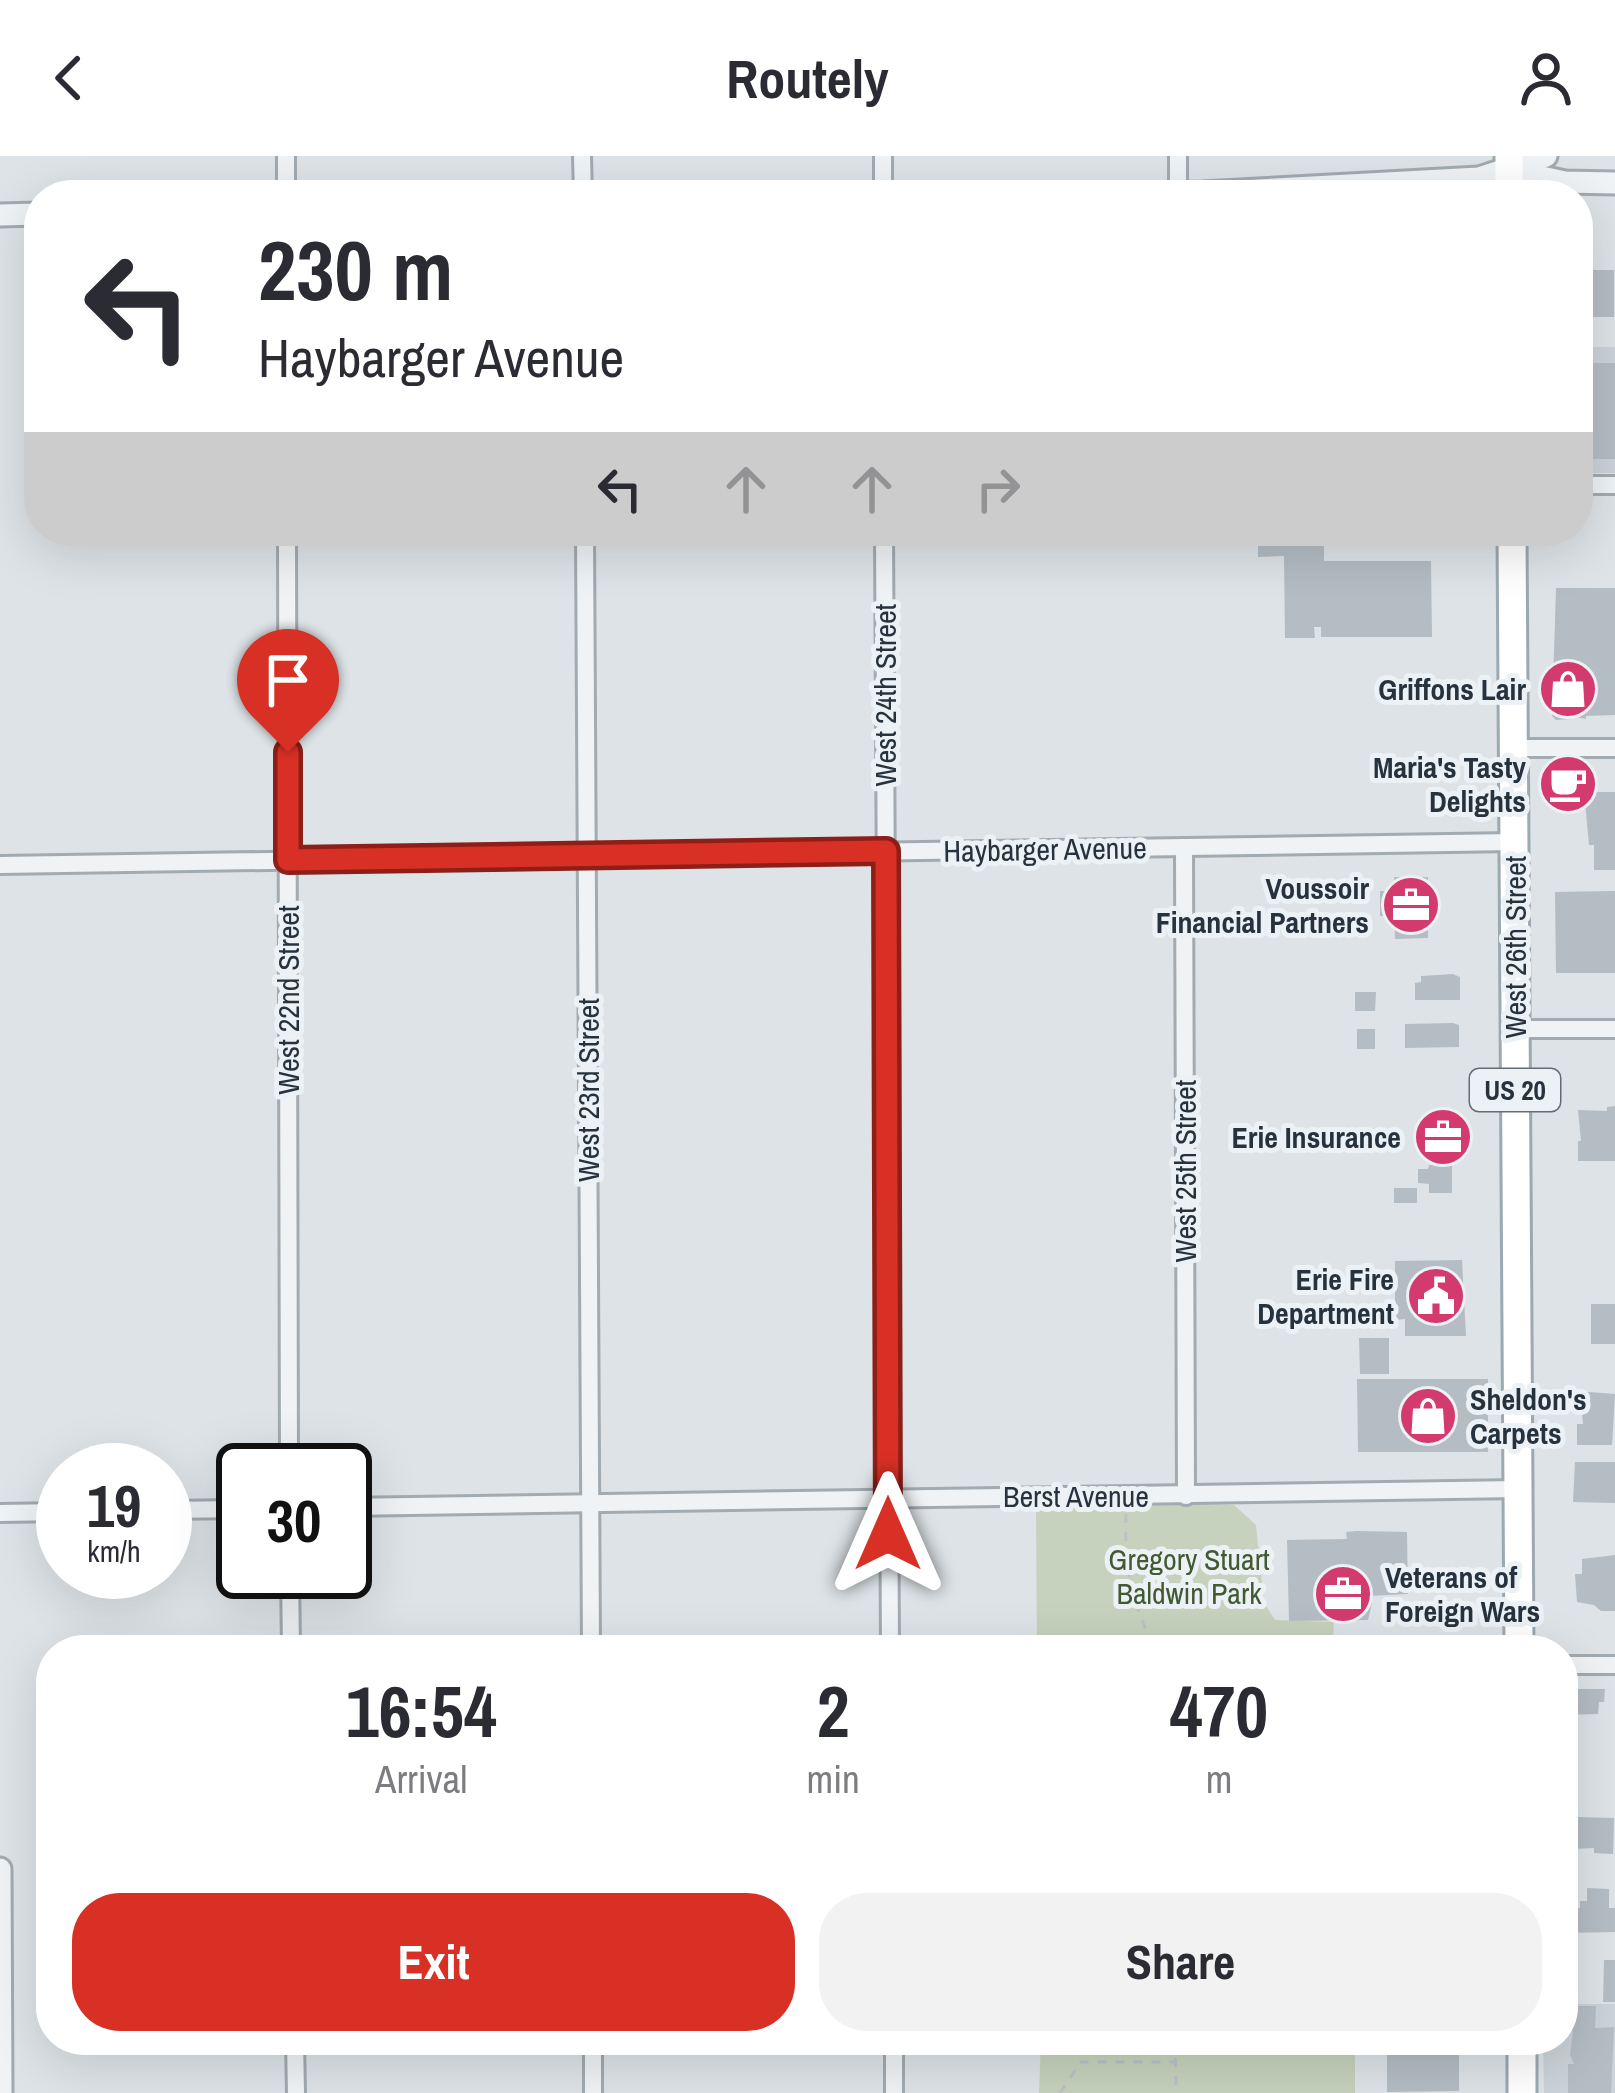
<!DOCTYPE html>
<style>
:root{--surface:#fff;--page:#f2f2f3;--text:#2b2b33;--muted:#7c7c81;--accent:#d93025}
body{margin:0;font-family:"Archivo Narrow",sans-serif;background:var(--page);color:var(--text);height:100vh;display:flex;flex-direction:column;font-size:45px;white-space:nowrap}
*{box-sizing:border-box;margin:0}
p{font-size:39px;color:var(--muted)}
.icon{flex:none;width:66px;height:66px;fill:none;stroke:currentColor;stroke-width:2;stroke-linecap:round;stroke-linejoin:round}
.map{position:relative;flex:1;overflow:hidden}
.side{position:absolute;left:36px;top:1479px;width:1542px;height:420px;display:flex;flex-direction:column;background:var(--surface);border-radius:48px;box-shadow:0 12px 48px #0002}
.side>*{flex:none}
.hud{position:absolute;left:24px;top:24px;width:1569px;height:366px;border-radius:48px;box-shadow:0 12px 48px #0002;background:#fff;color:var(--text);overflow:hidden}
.speed{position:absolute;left:36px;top:1287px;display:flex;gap:24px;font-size:60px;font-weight:700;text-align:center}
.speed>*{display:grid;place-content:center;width:156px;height:156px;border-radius:50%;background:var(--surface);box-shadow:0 12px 48px #0002;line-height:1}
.speed small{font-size:30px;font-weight:400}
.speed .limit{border:6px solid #111;border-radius:18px;background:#fff;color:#111}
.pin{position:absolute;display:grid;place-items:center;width:102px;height:102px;color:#fff;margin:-123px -51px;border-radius:50% 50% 50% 0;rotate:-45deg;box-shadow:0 0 12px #0007}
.pin .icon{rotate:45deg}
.me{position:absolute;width:132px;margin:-66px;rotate:0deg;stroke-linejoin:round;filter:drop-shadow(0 0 9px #0008)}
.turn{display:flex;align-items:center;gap:42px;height:252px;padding:0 36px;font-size:54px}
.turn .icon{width:156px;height:156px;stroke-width:2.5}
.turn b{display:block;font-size:84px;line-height:102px}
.lanes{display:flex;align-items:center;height:114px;padding:0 36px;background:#0003;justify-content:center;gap:60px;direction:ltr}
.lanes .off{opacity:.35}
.eta{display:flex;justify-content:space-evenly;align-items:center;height:204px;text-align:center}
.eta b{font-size:72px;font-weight:700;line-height:84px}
.cta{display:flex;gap:24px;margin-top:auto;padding:24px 36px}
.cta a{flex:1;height:138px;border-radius:48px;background:var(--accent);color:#fff;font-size:48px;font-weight:700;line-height:138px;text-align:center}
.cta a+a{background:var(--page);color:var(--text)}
header{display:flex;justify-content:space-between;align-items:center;height:156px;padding:0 36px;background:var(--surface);font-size:54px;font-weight:700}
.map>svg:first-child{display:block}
.built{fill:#cbd2d9}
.green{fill:#c6d2bd}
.building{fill:#b4bdc4}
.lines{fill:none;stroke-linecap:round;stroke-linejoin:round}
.minor-casing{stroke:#a2abb1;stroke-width:22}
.tertiary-casing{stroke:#a2abb1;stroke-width:27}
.primary-casing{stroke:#9ba9b3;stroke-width:33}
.path{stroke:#bbc1c5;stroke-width:3;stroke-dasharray:9 9;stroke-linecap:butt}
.minor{stroke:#eff3f5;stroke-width:16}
.tertiary{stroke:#eff3f5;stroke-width:21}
.primary{stroke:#fff;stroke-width:27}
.route-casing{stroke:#8d1f18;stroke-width:30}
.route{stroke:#d93025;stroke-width:21}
.labels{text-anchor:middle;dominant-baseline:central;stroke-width:10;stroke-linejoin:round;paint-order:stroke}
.shield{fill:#ecf1f5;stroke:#616c75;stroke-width:3}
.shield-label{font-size:27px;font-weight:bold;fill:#26333e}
.poi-label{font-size:30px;font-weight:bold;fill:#26333e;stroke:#ecf1f5;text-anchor:end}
.street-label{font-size:30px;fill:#26333e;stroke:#ecf1f5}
.park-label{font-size:30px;fill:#415a32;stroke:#ecf1f5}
</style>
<header><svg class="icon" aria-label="back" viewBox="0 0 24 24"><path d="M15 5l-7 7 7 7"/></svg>Routely<svg class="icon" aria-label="person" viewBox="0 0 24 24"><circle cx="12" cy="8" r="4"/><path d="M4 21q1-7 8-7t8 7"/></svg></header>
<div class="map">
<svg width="1615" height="1937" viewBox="0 0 1615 1937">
<rect width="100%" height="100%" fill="#dde3e7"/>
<g class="built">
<rect x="1578" y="191" width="37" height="126"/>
<path d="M 1563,1848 L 1615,1848 L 1615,1937 L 1544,1937 L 1543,1884 L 1563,1884 Z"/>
</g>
<g class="green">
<path d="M 1171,1347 L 1234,1349 L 1256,1369 L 1264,1447 L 1275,1464 L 1334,1466 L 1333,1485 L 1341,1486 L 1341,1494 L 1037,1494 L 1036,1350 Z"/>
<path d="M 1041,1884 L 1355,1884 L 1355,1937 L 1039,1937 Z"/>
</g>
<g class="building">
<rect x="1585" y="114" width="29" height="47"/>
<path d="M 1590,207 L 1615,207 L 1615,303 L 1592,303 Z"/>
<path d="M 1258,375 L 1324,375 L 1324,405 L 1431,405 L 1432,481 L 1321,481 L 1321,471 L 1314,471 L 1315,482 L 1285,482 L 1284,400 L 1258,401 Z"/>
<path d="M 1556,432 L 1615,432 L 1615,559 L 1586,560 L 1586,563 L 1570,560 L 1570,563 L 1556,564 L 1552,560 Z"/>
<path d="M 1572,618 L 1572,623 L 1590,622 L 1590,636 L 1615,636 L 1615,714 L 1594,714 L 1594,689 L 1589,689 L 1584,635 L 1548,634 L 1548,619 Z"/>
<path d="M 1394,721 L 1428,721 L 1428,782 L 1395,783 L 1394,760 L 1380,760 L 1380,735 L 1395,735 Z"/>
<path d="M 1615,735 L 1615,817 L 1556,817 L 1555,736 Z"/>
<path d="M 1453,818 L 1460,821 L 1460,844 L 1415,844 L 1415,827 L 1421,826 L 1421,820 Z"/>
<path d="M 1355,836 L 1376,836 L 1375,855 L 1355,855 Z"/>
<path d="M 1453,867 L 1459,869 L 1459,891 L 1405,892 L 1405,868 Z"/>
<rect x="1357" y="873" width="18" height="20"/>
<path d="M 1615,950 L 1615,1005 L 1578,1005 L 1578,985 L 1581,985 L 1578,954 L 1607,955 L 1607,951 Z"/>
<path d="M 1440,967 L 1461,967 L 1461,995 L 1422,994 L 1422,968 Z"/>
<path d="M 1429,1009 L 1452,1009 L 1452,1037 L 1429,1037 L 1429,1028 L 1418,1027 L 1418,1013 L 1428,1013 Z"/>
<rect x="1394" y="1032" width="23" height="15"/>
<path d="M 1462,1104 L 1466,1180 L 1405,1180 L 1405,1163 L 1395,1164 L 1395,1105 Z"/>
<rect x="1591" y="1148" width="24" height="40"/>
<path d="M 1359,1182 L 1389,1182 L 1389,1218 L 1360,1218 Z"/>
<path d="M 1357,1223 L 1488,1223 L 1488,1296 L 1358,1296 Z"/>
<path d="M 1576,1235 L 1615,1238 L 1612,1289 L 1577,1289 L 1577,1268 L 1583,1268 L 1582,1257 L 1576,1256 Z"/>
<path d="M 1575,1306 L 1615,1306 L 1615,1347 L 1573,1346 Z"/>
<path d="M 1357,1375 L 1407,1376 L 1408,1438 L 1368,1440 L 1368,1448 L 1372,1447 L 1368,1464 L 1289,1465 L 1287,1384 L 1347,1383 L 1346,1376 Z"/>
<path d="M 1615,1399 L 1615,1455 L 1601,1455 L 1594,1449 L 1577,1446 L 1575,1418 L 1582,1418 L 1582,1403 Z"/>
<path d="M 1563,1533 L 1605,1533 L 1604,1546 L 1599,1546 L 1598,1558 L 1563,1559 Z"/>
<path d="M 1577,1661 L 1614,1662 L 1613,1698 L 1594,1697 L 1594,1692 L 1574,1693 L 1569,1678 L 1577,1675 Z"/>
<path d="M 1587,1732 L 1609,1733 L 1609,1752 L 1615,1752 L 1615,1776 L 1563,1777 L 1563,1752 L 1580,1752 L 1580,1745 L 1587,1745 Z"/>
<path d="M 1604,1804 L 1615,1804 L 1615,1846 L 1603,1846 Z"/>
<path d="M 1566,1850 L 1596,1850 L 1595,1872 L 1614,1871 L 1611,1937 L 1568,1937 L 1568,1908 L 1574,1908 L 1570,1899 L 1573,1875 L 1567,1875 Z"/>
<path d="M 1432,1890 L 1446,1890 L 1447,1896 L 1459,1896 L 1459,1935 L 1387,1936 L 1387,1897 L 1432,1897 Z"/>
</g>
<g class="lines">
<defs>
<g id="minor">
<path d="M 286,0 L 286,39"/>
<path d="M 582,0 L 583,39"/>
<path d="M 883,0 L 883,39"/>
<path d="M 1178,0 L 1178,37"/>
<path d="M 1578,329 L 1615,329"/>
<path d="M 287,375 L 289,1314"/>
<path d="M 585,375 L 591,1494"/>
<path d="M 884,375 L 890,1494"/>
<path d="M 1513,592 L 1615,592"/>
<path d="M 1184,691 L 1186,1340"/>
<path d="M 0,709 L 1514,686"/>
<path d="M 1515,873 L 1615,873"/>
<path d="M 345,1351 C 736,1346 1127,1338 1519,1333"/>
<path d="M 165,1354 L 243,1353"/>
<path d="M 0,1357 L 63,1356"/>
<path d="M 290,1416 L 291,1494"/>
<path d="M 1563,1509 L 1615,1509"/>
<path d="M 295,1884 L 296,1937"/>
<path d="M 593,1884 L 593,1937"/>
<path d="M 894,1884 L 894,1937"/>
</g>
<g id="tertiary">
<path d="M 1509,14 L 1565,26 L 1615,27"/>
<path d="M 1079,39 L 1202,37 L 1479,22 L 1546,0"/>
<path d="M 0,59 L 39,58"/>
<path d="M 0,1713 L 1,1937"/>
</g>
<g id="primary">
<path d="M 1509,0 L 1509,39"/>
<path d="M 1512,375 L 1519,1494"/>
<path d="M 1522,1884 L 1522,1937"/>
</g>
</defs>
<use href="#minor" class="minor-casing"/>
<use href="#tertiary" class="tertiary-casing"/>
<use href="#primary" class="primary-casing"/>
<g class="path">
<path d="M 1126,1358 C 1124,1408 1132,1450 1156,1494"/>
<path d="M 1175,1884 L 1176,1937"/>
<path d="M 1060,1937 L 1081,1906 L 1176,1906"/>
</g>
<use href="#minor" class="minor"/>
<use href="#tertiary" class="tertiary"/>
<use href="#primary" class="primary"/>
</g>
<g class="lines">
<defs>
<path id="route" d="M 288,596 L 288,704 L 886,695 L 888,1378"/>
</defs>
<use href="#route" class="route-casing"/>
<use href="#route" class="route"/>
</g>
<defs>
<symbol id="shop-disc" viewBox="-11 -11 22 22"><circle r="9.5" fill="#d33b6e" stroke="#ecf1f5"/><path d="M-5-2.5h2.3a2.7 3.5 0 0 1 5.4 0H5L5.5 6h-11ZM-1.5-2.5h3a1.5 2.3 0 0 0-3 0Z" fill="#fff"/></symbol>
<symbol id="cafe-disc" viewBox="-11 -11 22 22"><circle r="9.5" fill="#d33b6e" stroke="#ecf1f5"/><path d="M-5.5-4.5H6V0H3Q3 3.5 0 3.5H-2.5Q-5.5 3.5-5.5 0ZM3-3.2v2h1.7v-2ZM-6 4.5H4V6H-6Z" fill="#fff"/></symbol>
<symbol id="office-disc" viewBox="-11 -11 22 22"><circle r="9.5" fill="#d33b6e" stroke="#ecf1f5"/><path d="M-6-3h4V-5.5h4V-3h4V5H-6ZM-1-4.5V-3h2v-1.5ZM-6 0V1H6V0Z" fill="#fff"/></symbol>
<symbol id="civic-disc" viewBox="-11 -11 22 22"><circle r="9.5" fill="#d33b6e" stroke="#ecf1f5"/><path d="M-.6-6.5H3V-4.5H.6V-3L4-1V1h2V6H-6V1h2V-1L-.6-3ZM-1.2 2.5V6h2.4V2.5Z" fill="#fff"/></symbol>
</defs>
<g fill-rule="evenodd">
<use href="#shop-disc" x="1535" y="500" width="66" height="66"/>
<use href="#cafe-disc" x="1535" y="595" width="66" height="66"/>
<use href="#office-disc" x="1378" y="716" width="66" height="66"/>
<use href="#office-disc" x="1410" y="948" width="66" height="66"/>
<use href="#civic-disc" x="1403" y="1107" width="66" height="66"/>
<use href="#shop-disc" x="1395" y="1227" width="66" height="66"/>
<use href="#office-disc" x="1310" y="1405" width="66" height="66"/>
</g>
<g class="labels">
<rect class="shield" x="1470" y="913" width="90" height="42" rx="9"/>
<g class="shield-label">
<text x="1515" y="934">US 20</text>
</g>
<g class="poi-label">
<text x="1526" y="533">Griffons Lair</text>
<text x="1526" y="611">Maria's Tasty<tspan x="1526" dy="34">Delights</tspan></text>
<text x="1369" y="732">Voussoir<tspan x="1369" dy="34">Financial Partners</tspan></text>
<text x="1401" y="981">Erie Insurance</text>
<text x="1394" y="1123">Erie Fire<tspan x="1394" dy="34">Department</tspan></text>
<text x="1470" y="1243" text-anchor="start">Sheldon's<tspan x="1470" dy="34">Carpets</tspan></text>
<text x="1385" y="1421" text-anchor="start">Veterans of<tspan x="1385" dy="34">Foreign Wars</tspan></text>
</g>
<g class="street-label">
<text transform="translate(885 539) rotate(-90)">West 24th Street</text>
<text transform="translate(1045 693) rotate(-1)">Haybarger Avenue</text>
<text transform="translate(1515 791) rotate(-90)">West 26th Street</text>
<text transform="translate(288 844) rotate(-90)">West 22nd Street</text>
<text transform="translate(588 934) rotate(-90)">West 23rd Street</text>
<text transform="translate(1185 1015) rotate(-90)">West 25th Street</text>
<text x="1076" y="1340">Berst Avenue</text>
</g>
<g class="park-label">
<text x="1189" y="1403">Gregory Stuart<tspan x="1189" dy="34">Baldwin Park</tspan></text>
</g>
</g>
</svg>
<div class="speed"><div>19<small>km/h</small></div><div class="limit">30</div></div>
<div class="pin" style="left:288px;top:596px;background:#d93025"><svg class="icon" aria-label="arrive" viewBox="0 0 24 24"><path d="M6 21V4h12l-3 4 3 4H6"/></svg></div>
<svg class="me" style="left:888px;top:1378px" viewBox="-20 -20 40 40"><path d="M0-17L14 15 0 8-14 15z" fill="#d93025" stroke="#fff" stroke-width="4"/></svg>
<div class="hud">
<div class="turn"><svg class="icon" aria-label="left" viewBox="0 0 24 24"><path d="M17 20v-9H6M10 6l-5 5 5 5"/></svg><div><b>230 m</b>Haybarger Avenue</div></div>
<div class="lanes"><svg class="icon" aria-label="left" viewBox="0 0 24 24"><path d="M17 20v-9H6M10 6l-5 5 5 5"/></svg><svg class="icon off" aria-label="ahead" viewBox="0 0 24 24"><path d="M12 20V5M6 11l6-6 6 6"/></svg><svg class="icon off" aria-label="ahead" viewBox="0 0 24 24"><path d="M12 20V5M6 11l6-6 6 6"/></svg><svg class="icon off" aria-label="right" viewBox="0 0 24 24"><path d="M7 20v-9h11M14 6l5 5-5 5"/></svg></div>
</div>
<section class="side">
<div class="eta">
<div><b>16:54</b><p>Arrival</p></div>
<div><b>2</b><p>min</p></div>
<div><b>470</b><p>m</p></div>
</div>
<div class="cta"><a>Exit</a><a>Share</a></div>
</section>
</div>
